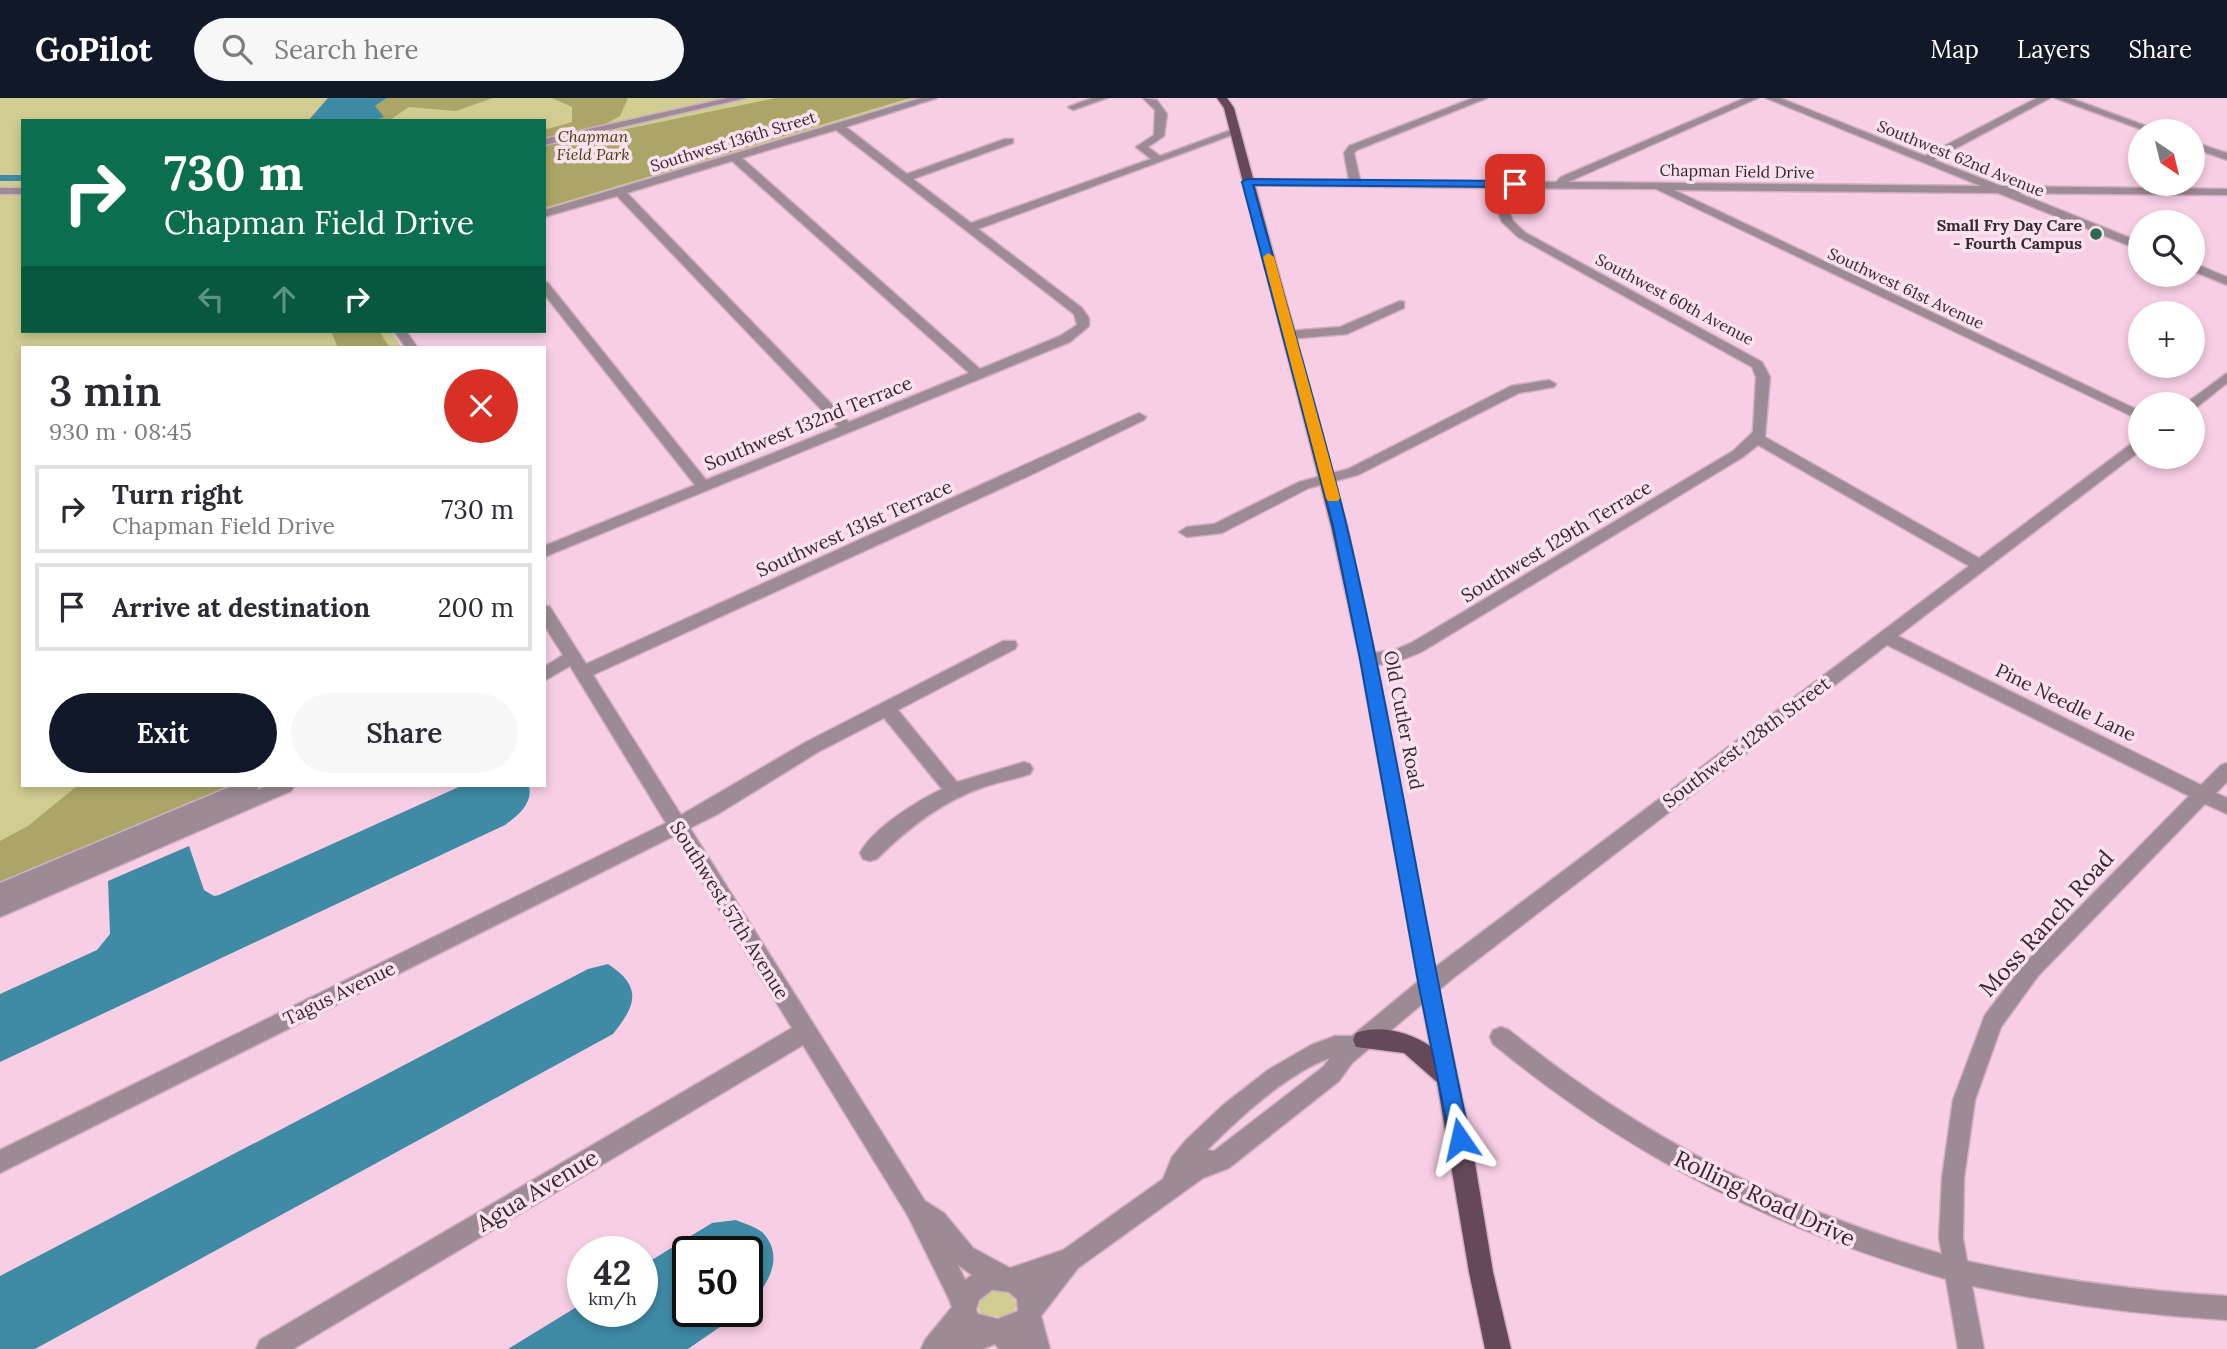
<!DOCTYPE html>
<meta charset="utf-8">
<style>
:root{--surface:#fff;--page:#f7f7f7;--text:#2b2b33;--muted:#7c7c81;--line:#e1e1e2;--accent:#111827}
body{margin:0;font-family:Lora,serif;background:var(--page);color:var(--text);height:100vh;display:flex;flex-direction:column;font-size:26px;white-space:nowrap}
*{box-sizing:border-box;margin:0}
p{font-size:23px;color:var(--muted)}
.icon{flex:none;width:38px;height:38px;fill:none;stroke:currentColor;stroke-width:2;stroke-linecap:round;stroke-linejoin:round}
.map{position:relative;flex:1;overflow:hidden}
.details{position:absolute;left:21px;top:248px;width:525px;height:441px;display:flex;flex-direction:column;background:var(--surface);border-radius:0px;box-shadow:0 4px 10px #0003}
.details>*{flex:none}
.hud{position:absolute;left:21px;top:21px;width:525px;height:214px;border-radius:0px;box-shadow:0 4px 10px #0003;background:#0b6e4f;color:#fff;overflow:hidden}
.needle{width:46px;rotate:145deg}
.controls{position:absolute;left:2128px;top:21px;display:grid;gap:14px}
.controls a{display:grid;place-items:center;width:77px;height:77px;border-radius:50%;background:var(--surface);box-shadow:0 4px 10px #0003;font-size:35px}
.speed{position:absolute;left:567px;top:1138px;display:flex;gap:14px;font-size:35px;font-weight:700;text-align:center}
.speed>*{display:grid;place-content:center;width:91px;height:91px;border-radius:50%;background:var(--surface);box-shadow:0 4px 10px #0003;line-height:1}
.speed small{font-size:18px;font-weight:400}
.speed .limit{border:4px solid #111;border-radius:10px;background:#fff;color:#111}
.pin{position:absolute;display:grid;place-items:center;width:60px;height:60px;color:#fff;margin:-30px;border-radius:14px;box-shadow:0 4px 10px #0006}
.me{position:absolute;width:77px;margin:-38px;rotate:349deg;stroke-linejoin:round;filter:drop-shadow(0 0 5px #0008)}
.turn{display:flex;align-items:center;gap:24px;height:147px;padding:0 28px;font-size:32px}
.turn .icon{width:91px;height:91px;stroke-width:2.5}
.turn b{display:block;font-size:49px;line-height:60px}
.lanes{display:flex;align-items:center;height:66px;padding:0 28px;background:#0003;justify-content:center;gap:35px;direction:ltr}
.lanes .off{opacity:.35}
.round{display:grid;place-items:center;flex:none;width:74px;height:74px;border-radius:37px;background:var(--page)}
.head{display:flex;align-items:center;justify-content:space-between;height:119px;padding:0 28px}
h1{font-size:42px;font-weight:600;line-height:52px}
.primary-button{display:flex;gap:14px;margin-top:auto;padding:14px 28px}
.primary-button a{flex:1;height:80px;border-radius:42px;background:var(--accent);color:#fff;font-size:28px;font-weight:600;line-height:80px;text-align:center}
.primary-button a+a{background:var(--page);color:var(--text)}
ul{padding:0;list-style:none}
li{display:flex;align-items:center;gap:21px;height:88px;margin:0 14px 10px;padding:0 14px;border:4px solid var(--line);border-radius:0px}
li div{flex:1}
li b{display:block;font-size:26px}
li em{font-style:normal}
header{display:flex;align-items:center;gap:42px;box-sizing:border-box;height:98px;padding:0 35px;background:var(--accent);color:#fff}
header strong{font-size:33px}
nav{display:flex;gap:38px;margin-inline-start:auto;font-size:24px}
.search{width:490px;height:63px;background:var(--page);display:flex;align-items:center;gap:18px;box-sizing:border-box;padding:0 24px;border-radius:38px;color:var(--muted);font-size:26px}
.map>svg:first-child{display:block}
.green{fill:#d0cc92}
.forest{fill:#aba667}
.water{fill:#3f8ba6}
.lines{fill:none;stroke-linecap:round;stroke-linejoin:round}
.canal{fill:#3f8ba6;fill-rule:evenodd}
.minor-casing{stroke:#d1adc0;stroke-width:3}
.major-casing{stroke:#d1adc0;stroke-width:3}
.minor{fill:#9c8b94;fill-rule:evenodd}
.major{fill:#664959;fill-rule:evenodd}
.route{fill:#1a73e8;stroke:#114b97;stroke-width:2}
.slow{fill:#f59e0b}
.poi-dot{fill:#2f6851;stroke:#fae1ee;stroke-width:2.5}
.labels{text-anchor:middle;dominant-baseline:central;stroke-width:7;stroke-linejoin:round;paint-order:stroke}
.far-park-label{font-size:16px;font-style:italic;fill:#45400d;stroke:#fae1ee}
.far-street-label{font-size:16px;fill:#372830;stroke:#fae1ee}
.far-poi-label{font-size:16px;font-weight:bold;fill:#372830;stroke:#fae1ee;text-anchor:end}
.street-label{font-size:19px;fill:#372830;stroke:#fae1ee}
.near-street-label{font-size:23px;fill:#372830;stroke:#fae1ee}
</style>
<header>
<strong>GoPilot</strong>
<div class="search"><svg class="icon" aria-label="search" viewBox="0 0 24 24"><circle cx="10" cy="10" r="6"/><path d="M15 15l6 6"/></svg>Search here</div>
<nav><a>Map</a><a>Layers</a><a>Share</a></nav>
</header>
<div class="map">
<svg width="2227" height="1251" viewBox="0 0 2227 1251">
<rect width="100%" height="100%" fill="#f8cee4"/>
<g class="green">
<path d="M 0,0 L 921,0 L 544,114 L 544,23 L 23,23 L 23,233 L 391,233 L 402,250 L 23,250 L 23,688 L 237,688 L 0,788 Z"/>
<path d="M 994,1192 L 1012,1197 L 1017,1207 L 1013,1215 L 1002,1219 L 980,1216 L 977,1202 L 986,1194 Z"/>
</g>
<g class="forest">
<path d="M 387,0 L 493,0 L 456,13 L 409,9 L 388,23 L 371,23 L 383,19 L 375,8 Z"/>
<path d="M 552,0 L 628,0 L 620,18 L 602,28 L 544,42 L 544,32 L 572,24 L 572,9 Z"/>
<path d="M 776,0 L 910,0 L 544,110 L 544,48 Z"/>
<path d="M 331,233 L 379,233 L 390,250 L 338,250 Z"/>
<path d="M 77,688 L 228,688 L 0,785 L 0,743 L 28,728 Z"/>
</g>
<g class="water">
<path d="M 328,0 L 421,0 L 387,0 L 375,8 L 384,19 L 371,23 L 308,23 Z"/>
<path d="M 461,688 L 529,688 C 533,705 519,717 505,727 L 0,964 L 0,896 L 97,852 L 110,836 L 108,783 L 189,748 L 204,792 L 214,798 L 219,797 Z"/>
<path d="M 608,866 C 643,889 636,907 613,936 L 35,1251 L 0,1251 L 0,1178 L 588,871 Z"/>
<path d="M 736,1122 C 743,1125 756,1129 762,1134 C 787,1159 766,1190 747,1209 L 747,1153 L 688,1153 L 688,1213 L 743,1213 L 688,1251 L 508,1251 L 583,1205 L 583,1213 L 642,1213 L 642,1168 L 712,1125 Z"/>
</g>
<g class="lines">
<rect class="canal" x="0" y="77" width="23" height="6"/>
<defs>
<g id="minor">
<path d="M 728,0 L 746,0 L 544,47 L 544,41 Z"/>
<path d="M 921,0 L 937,0 L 846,29 L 907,76 L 1005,41 L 1013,41 L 1013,45 L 913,81 L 971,125 L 1151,61 L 1136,49 L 1154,37 L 1155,12 L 1143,0 L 1157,2 L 1167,16 L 1164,38 L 1148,49 L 1160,58 L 1231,32 L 1240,34 L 978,131 L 1082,210 L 1089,220 L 1089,228 L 1070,244 L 544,459 L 544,448 L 695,387 L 544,196 L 544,184 L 548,185 L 706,382 L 838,329 L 617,98 L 544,119 L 544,112 ZM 836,32 L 1074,216 L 1077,227 L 1060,238 L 980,271 L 742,60 ZM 732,63 L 969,275 L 849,324 L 627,95 Z"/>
<path d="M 1092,0 L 1107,0 L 1073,12 L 1068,9 Z"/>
<path d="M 1473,0 L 1487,0 L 1357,52 L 1354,55 L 1360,82 L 1556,84 L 1561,79 L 1745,0 L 1758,0 L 1568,84 L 1981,88 L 1766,0 L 1780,0 L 1925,58 L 2037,0 L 2050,0 L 1934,62 L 2001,88 L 2227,91 L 2227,97 L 2018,95 L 2140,144 L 2140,152 L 1998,95 L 1674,92 L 2140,313 L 2140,322 L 1656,91 L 1499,90 L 1513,123 L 1526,135 L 1762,264 L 1770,279 L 1765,339 L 1979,460 L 2135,343 L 2140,342 L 2140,353 L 1898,538 L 2201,687 L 2221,667 L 2227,665 L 2227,684 L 2216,695 L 2227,700 L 2227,716 L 2205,706 L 2038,878 L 2001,929 L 1975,1002 L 1964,1080 L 1963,1140 L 1967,1163 L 1971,1164 C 2057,1182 2140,1193 2227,1198 L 2227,1222 C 2140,1217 2057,1206 1972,1188 L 1984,1251 L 1958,1251 L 1946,1181 C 1774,1131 1632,1060 1493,946 L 1490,939 L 1493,932 L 1501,929 L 1509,932 C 1641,1039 1778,1109 1942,1156 L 1939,1140 L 1942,1080 L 1953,1002 L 1985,917 L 2024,866 L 2189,698 L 1887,547 L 1452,881 L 1352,965 L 1339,983 L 1229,1070 L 1203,1080 L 1078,1170 L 1041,1218 L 1050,1251 L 999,1251 L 995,1246 L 983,1251 L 921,1251 L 925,1242 L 952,1209 L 949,1201 L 908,1118 L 803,947 L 293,1251 L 256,1251 L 260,1242 L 792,930 L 674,738 L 0,1075 L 0,1052 L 666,725 L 570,568 L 544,583 L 544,569 L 563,557 L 544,527 L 544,507 L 550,509 L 586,566 L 1139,315 L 1146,319 L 1144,322 L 1035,375 L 593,577 L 681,717 L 806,644 L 1003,543 L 1015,543 L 1017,547 L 1015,551 L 898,612 L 957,684 L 1024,664 L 1030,666 L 1033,671 L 1030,676 C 1016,681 1002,683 987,688 C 944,702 909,729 877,761 L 870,763 L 863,761 L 860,755 C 873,730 917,703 942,691 L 884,620 L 818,654 L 718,716 L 690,730 L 925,1103 L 944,1115 L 973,1150 L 1010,1170 L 1063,1152 L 1163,1081 L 1172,1059 L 1186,1042 L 1223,1007 L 1268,972 L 1311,947 L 1335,938 L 1352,938 L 1438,867 L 1969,468 L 1758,347 L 1743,359 L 1423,553 C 1406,561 1381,571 1362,565 L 1360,561 L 1362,557 L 1397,551 L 1411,545 L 1733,353 L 1753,334 L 1756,279 L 1752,269 L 1518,139 L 1502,124 L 1488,90 L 1247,87 L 1242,84 L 1247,81 L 1349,82 L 1344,55 L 1349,48 ZM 1330,960 L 1323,969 L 1214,1053 L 1207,1052 C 1239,1020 1287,975 1330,960 ZM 958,1167 L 972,1177 L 965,1182 ZM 992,1192 L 1009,1194 L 1017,1201 L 1018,1213 L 998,1221 L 978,1216 L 976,1212 L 979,1202 Z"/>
<path d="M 2055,0 L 2070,0 L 2160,33 L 2146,33 Z"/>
<path d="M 2193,44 L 2227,55 L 2227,62 L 2193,50 Z"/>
<rect x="0" y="90" width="23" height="6"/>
<path d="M 2193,165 L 2227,179 L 2227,187 L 2193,173 Z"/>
<path d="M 1400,203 L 1404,204 L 1404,210 L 1347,236 L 1289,241 L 1283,237 L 1289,233 L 1340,229 Z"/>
<path d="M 394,233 L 406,233 L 418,250 L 406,250 Z"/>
<path d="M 2227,275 L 2227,285 L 2197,309 L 2185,306 Z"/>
<path d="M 1549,282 L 1556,286 L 1554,289 L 1519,295 L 1358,377 L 1309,390 L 1222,435 L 1187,439 L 1179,434 L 1187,429 L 1214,426 L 1299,384 L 1348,371 L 1511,288 Z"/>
<path d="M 232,688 L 259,688 L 257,692 L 267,688 L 294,688 L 291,693 L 0,819 L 0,785 Z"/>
</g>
<path id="major" d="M 1217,0 L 1227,0 L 1234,10 L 1347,428 L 1376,561 L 1438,889 L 1471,1041 L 1493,1174 L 1511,1251 L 1485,1251 L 1469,1174 L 1437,984 L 1404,955 L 1356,949 L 1353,942 L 1356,935 C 1379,926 1410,934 1430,948 L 1360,561 L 1331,428 L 1224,10 Z"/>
</defs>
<use href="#minor" class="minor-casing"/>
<use href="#major" class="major-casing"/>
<use href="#minor" class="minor"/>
<use href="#major" class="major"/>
</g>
<path class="route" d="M 1247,81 L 1515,83 L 1520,86 L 1515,89 L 1253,87 C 1284,201 1319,314 1347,429 C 1395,632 1426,838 1470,1041 L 1467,1049 L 1460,1052 L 1453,1049 L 1450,1041 L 1419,889 L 1360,561 L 1333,428 L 1242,84 Z"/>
<path class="slow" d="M 1268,155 L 1274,159 L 1340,400 L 1338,403 L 1328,403 L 1326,400 L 1263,159 Z"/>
<circle class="poi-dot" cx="2096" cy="136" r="7"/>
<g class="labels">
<g class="far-park-label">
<text x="593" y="38">Chapman<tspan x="593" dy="18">Field Park</tspan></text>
</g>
<g class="far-street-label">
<text transform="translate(733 43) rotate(-17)">Southwest 136th Street</text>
<text transform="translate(1961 60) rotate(22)">Southwest 62nd Avenue</text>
<text transform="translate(1737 73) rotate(1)">Chapman Field Drive</text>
<text transform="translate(1906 190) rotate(25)">Southwest 61st Avenue</text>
<text transform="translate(1675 201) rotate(28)">Southwest 60th Avenue</text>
</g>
<g class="far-poi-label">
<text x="2082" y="127">Small Fry Day Care<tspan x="2082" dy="18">- Fourth Campus</tspan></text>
</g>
<g class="street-label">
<text transform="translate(808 325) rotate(-22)">Southwest 132nd Terrace</text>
<text transform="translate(854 430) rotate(-24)">Southwest 131st Terrace</text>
<text transform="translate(1556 443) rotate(-31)">Southwest 129th Terrace</text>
<text transform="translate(2066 604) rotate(26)">Pine Needle Lane</text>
<text transform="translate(1404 622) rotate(79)">Old Cutler Road</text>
<text transform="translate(1746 644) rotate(-37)">Southwest 128th Street</text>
<text transform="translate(730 812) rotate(58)">Southwest 57th Avenue</text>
<text transform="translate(339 895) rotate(-26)">Tagus Avenue</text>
</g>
<g class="near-street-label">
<text transform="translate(2046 825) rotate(-48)">Moss Ranch Road</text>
<text transform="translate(537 1092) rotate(-31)">Agua Avenue</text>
<text transform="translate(1765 1100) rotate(25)">Rolling Road Drive</text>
</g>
</g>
</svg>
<div class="controls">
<a><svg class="needle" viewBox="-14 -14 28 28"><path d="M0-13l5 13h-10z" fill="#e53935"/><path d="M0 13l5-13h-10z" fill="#7c7c81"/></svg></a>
<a><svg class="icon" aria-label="search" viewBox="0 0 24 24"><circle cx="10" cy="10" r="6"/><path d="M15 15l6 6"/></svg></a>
<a>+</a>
<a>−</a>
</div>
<div class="speed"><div>42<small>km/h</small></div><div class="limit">50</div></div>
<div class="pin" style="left:1515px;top:86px;background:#d93025"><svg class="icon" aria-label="arrive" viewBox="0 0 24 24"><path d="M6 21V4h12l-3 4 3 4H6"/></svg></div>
<svg class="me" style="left:1460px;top:1041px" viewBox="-20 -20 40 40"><path d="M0-17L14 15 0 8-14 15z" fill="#1a73e8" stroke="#fff" stroke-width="4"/></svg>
<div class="hud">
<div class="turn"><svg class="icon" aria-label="right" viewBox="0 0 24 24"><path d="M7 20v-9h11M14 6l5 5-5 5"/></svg><div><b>730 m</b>Chapman Field Drive</div></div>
<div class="lanes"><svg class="icon off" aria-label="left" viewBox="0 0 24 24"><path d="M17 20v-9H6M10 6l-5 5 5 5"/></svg><svg class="icon off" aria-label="ahead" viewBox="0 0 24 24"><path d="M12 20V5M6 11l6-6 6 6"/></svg><svg class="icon" aria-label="right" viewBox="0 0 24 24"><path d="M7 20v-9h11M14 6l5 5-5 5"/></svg></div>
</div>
<section class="details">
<div class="head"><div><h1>3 min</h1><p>930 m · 08:45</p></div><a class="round" style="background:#d93025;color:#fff"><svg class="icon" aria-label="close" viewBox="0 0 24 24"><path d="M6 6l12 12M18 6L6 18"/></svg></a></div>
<ul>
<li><svg class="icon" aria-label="right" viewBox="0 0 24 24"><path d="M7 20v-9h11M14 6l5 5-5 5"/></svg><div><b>Turn right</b><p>Chapman Field Drive</p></div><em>730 m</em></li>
<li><svg class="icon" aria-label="arrive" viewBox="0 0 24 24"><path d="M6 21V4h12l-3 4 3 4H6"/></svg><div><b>Arrive at destination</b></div><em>200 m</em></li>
</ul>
<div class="primary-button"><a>Exit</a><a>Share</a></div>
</section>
</div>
